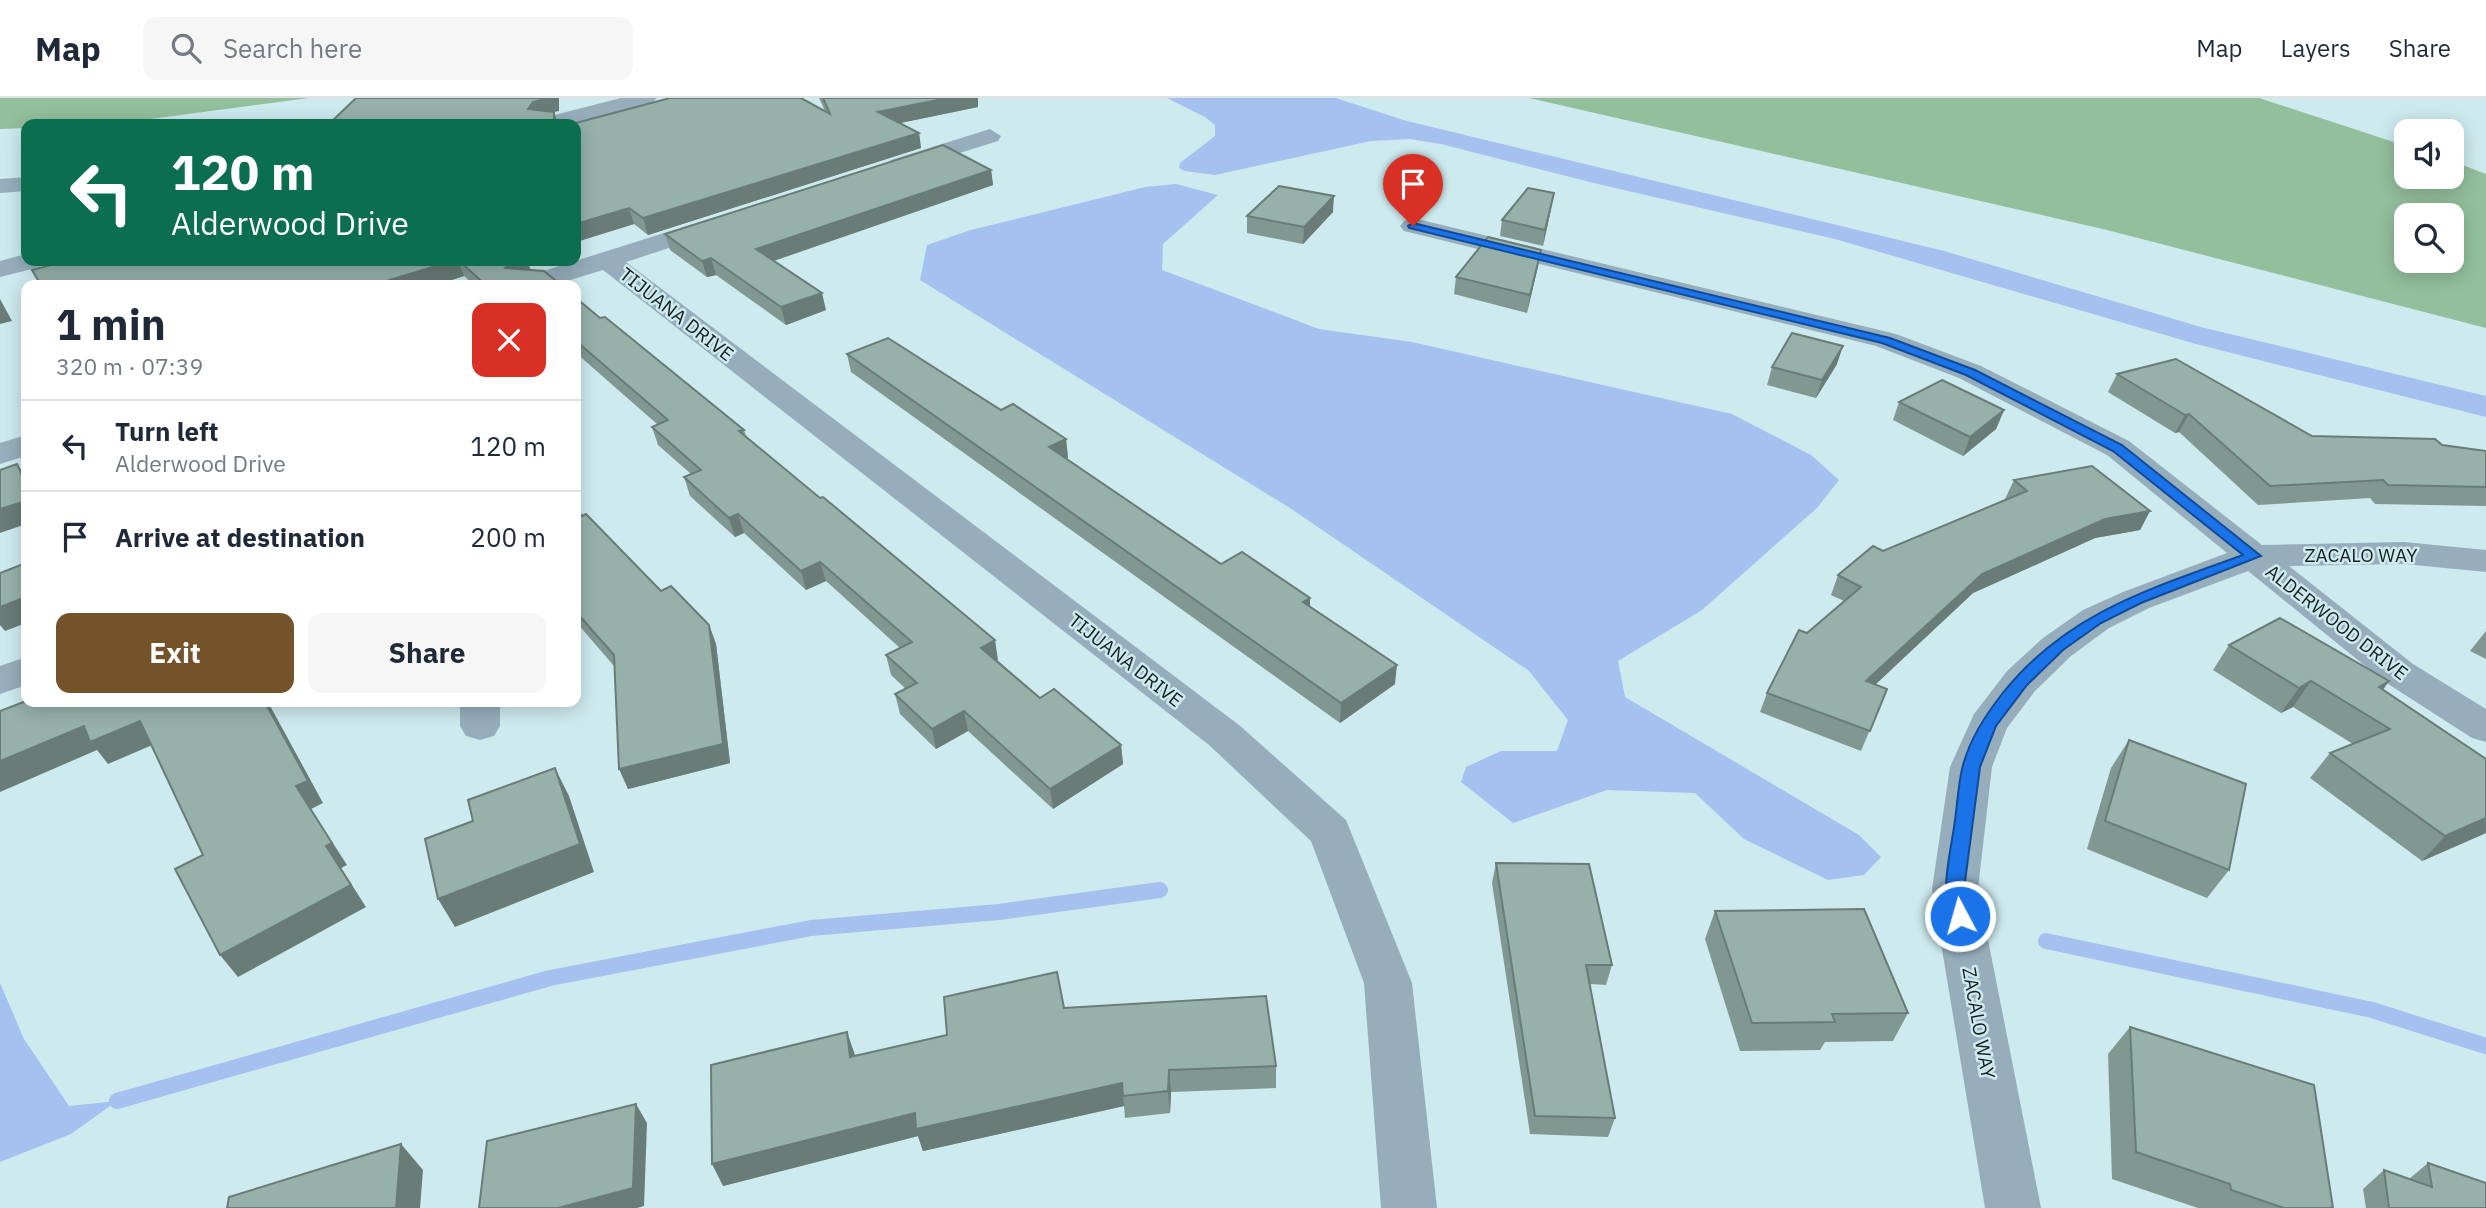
<!DOCTYPE html>
<meta charset="utf-8">
<style>
:root{--surface:#fff;--page:#f6f6f7;--text:#1f2937;--muted:#747a83;--line:#e0e1e3;--accent:#74522a}
body{margin:0;font-family:"IBM Plex Sans",sans-serif;background:var(--page);color:var(--text);height:100vh;display:flex;flex-direction:column;font-size:26px;white-space:nowrap}
*{box-sizing:border-box;margin:0}
p{font-size:23px;color:var(--muted)}
.icon{flex:none;width:38px;height:38px;fill:none;stroke:currentColor;stroke-width:2;stroke-linecap:round;stroke-linejoin:round}
.map{position:relative;flex:1;overflow:hidden}
.details{position:absolute;left:21px;top:182px;width:560px;height:427px;display:flex;flex-direction:column;background:var(--surface);border-radius:14px;box-shadow:0 4px 18px #0003}
.details>*{flex:none}
.banner{position:absolute;left:21px;top:21px;width:560px;height:147px;border-radius:14px;box-shadow:0 4px 18px #0003;background:#0b6e4f;color:#fff;overflow:hidden}
.tools{position:absolute;left:2394px;top:21px;display:grid;gap:14px}
.tools a{display:grid;place-items:center;width:70px;height:70px;border-radius:14px;background:var(--surface);box-shadow:0 4px 18px #0003;font-size:35px}
.pin{position:absolute;display:grid;place-items:center;width:60px;height:60px;color:#fff;margin:-72px -30px;border-radius:50% 50% 50% 0;rotate:-45deg;box-shadow:0 0 7px #0007}
.pin .icon{rotate:45deg}
.me{position:absolute;width:77px;margin:-38px;rotate:354deg;stroke-linejoin:round;filter:drop-shadow(0 0 5px #0008)}
.turn{display:flex;align-items:center;gap:24px;height:147px;padding:0 35px;font-size:32px}
.turn .icon{width:91px;height:91px;stroke-width:2.5}
.turn b{display:block;font-size:49px;line-height:60px}
.round{display:grid;place-items:center;flex:none;width:74px;height:74px;border-radius:14px;background:var(--page)}
.overview{display:flex;align-items:center;justify-content:space-between;height:119px;padding:0 35px}
h1{font-size:42px;font-weight:700;line-height:52px}
.button{display:flex;gap:14px;margin-top:auto;padding:14px 35px}
.button a{flex:1;height:80px;border-radius:14px;background:var(--accent);color:#fff;font-size:28px;font-weight:700;line-height:80px;text-align:center}
.button a+a{background:var(--page);color:var(--text)}
ul{padding:0;list-style:none}
li{display:flex;align-items:center;gap:21px;height:91px;padding:0 35px;border-top:2px solid var(--line)}
li div{flex:1}
li b{display:block;font-size:26px}
li em{font-style:normal}
header{display:flex;align-items:center;gap:42px;box-sizing:border-box;height:98px;padding:0 35px;background:var(--surface);border-bottom:2px solid var(--line)}
header strong{font-size:33px}
nav{display:flex;gap:38px;margin-inline-start:auto;font-size:24px}
.search{width:490px;height:63px;background:var(--page);display:flex;align-items:center;gap:18px;box-sizing:border-box;padding:0 24px;border-radius:14px;color:var(--muted);font-size:26px}
.map>svg:first-child{display:block}
.green{fill:#93bf9d;fill-rule:evenodd}
.water{fill:#a4c1ef}
.lines{fill:none;stroke-linecap:round;stroke-linejoin:round}
.stream{stroke:#a4c1ef;stroke-width:16}
.minor{fill:#96aebc;fill-rule:evenodd}
.wall{fill:#819892}
.shaded-wall{fill:#697c77}
.building{fill:#96b1aa;stroke:#697c77;stroke-width:2}
.route{fill:#1a73e8;stroke:#114b97;stroke-width:2}
.labels{text-anchor:middle;dominant-baseline:central;stroke-width:5;stroke-linejoin:round;paint-order:stroke}
.street-label{font-size:19px;fill:#141f20;stroke:#cdeaee}
</style>
<header>
<strong>Map</strong>
<div class="search"><svg class="icon" aria-label="search" viewBox="0 0 24 24"><circle cx="10" cy="10" r="6"/><path d="M15 15l6 6"/></svg>Search here</div>
<nav><a>Map</a><a>Layers</a><a>Share</a></nav>
</header>
<div class="map">
<svg width="2486" height="1110" viewBox="0 0 2486 1110">
<rect width="100%" height="100%" fill="#cdeaee"/>
<g class="green">
<path d="M 0,0 L 309,0 L 113,26 L 26,26 L 26,30 L 0,31 Z"/>
<path d="M 1529,0 L 2259,0 L 2406,48 L 2406,79 L 2452,79 L 2452,63 L 2486,76 L 2486,230 L 2107,132 ZM 2406,117 L 2452,117 L 2452,163 L 2406,163 Z"/>
</g>
<g class="water">
<path d="M 1167,0 L 1336,0 L 1403,22 L 1944,153 L 2201,229 L 2486,298 L 2486,319 L 2196,246 L 1835,141 L 1598,86 L 1441,46 L 1410,41 L 1371,43 L 1215,77 L 1185,73 L 1179,70 L 1180,65 L 1215,38 L 1215,27 L 1205,19 Z"/>
<path d="M 1176,86 L 1218,97 L 1163,146 L 1162,172 L 1319,231 L 1412,244 L 1732,316 L 1811,357 L 1839,382 L 1817,410 L 1702,512 L 1618,563 L 1625,599 L 1859,737 L 1881,759 L 1864,777 L 1828,782 L 1744,741 L 1695,695 L 1607,692 L 1513,725 L 1461,684 L 1466,669 L 1501,653 L 1557,653 L 1568,622 L 1529,573 L 1290,410 L 920,182 L 927,147 L 971,132 L 1145,89 Z"/>
<path d="M 0,885 L 24,941 L 69,1008 L 117,1003 L 71,1036 L 0,1064 Z"/>
</g>
<g class="lines">
<g class="stream">
<path d="M 2046,843 L 2372,912 L 2486,948"/>
<path d="M 117,1003 L 550,880 L 811,830 L 999,814 L 1160,792"/>
</g>
<g class="minor">
<path d="M 621,0 L 657,0 L 653,4 L 571,26 L 536,26 L 539,21 Z"/>
<path d="M 990,31 L 1001,38 L 998,43 L 899,74 L 891,72 L 887,67 L 891,62 Z"/>
<path d="M 26,79 L 26,93 L 0,95 L 0,81 Z"/>
<path d="M 715,119 L 724,122 L 728,127 L 724,132 L 626,164 L 1239,627 L 1346,722 L 1412,885 L 1437,1110 L 1381,1110 L 1364,885 L 1311,743 L 1209,647 L 603,172 L 554,187 L 514,187 L 518,181 Z"/>
<path d="M 1413,120 L 1896,236 L 1981,268 L 2129,343 L 2262,447 L 2404,444 L 2486,452 L 2486,474 L 2404,466 L 2289,468 L 2413,566 L 2486,611 L 2486,644 L 2472,640 L 2385,584 L 2248,473 L 2149,510 L 2109,530 L 2071,558 L 2035,593 L 2007,630 L 1992,669 L 1978,791 L 2041,1110 L 1985,1110 L 1932,791 L 1950,669 L 1974,616 L 2007,573 L 2043,540 L 2083,512 L 2123,494 L 2227,455 L 2107,357 L 1959,280 L 1876,248 L 1404,133 L 1400,128 L 1404,123 Z"/>
<path d="M 26,156 L 26,163 L 44,163 L 40,169 L 0,179 L 0,163 Z"/>
<path d="M 26,337 L 26,358 L 0,366 L 0,345 Z"/>
<path d="M 26,559 L 26,587 L 0,596 L 0,568 Z"/>
<path d="M 460,604 L 500,604 L 500,628 L 494,638 L 480,642 L 466,638 L 460,628 Z"/>
</g>
</g>
<g class="wall">
<path d="M 819,0 L 978,0 L 978,9 L 900,25 L 919,35 L 921,50 L 648,137 L 634,126 L 576,144 L 576,26 L 825,13 Z"/>
<path d="M 991,72 L 993,87 L 774,163 L 826,212 L 786,227 L 716,177 L 707,179 L 670,152 L 665,136 Z"/>
<path d="M 1551,111 L 1543,148 L 1500,138 L 1502,122 Z"/>
<path d="M 1333,114 L 1303,146 L 1247,135 L 1247,118 Z"/>
<path d="M 1541,152 L 1538,168 L 1527,215 L 1454,196 L 1456,179 Z"/>
<path d="M 65,163 L 527,163 L 531,172 L 561,187 L 474,187 L 464,178 L 436,187 L 41,187 Z"/>
<path d="M 576,200 L 600,220 L 744,332 L 746,338 L 1040,600 L 1121,647 L 1123,666 L 1053,711 L 968,633 L 936,651 L 900,616 L 895,596 L 906,591 L 891,577 L 886,557 L 900,550 L 826,483 L 806,492 L 744,435 L 735,439 L 690,398 L 684,379 L 691,376 L 658,347 L 652,329 L 657,326 L 576,255 Z"/>
<path d="M 847,256 L 1001,312 L 1066,341 L 1068,360 L 1066,360 L 1221,466 L 1395,586 L 1340,625 L 851,274 Z"/>
<path d="M 1837,266 L 1816,300 L 1767,287 L 1772,269 Z"/>
<path d="M 2117,276 L 2312,338 L 2442,347 L 2486,353 L 2486,408 L 2375,406 L 2370,400 L 2258,407 L 2179,334 L 2175,335 L 2108,294 Z"/>
<path d="M 1899,304 L 2004,312 L 1996,331 L 1963,358 L 1893,322 Z"/>
<path d="M 2014,382 L 2150,413 L 2140,432 L 2095,440 L 1973,495 L 1875,586 L 1887,591 L 1861,653 L 1760,614 L 1767,595 L 1807,535 L 1844,503 L 1831,497 L 1838,477 L 1883,453 L 2006,401 L 2005,401 Z"/>
<path d="M 576,411 L 661,493 L 709,527 L 716,546 L 730,665 L 628,691 L 614,568 L 576,524 Z"/>
<path d="M 2486,533 L 2486,561 L 2470,553 Z"/>
<path d="M 2229,547 L 2389,583 L 2383,592 L 2486,661 L 2486,735 L 2422,763 L 2310,680 L 2330,655 L 2353,646 L 2293,609 L 2281,615 L 2213,572 Z"/>
<path d="M 2129,642 L 2229,772 L 2207,800 L 2087,751 L 2111,670 Z"/>
<path d="M 1496,765 L 1612,867 L 1606,887 L 1590,886 L 1615,1020 L 1608,1039 L 1530,1036 L 1492,785 Z"/>
<path d="M 1715,813 L 1908,915 L 1893,943 L 1825,944 L 1820,952 L 1740,953 L 1705,841 Z"/>
<path d="M 1064,910 L 1276,968 L 1276,990 L 1171,994 L 1170,1015 L 1125,1020 L 1124,1008 L 923,1053 L 918,1038 L 723,1088 L 855,958 L 947,937 Z"/>
<path d="M 2130,929 L 2333,1110 L 2198,1110 L 2112,1081 L 2108,956 Z"/>
<path d="M 2428,1065 L 2486,1110 L 2366,1110 L 2363,1091 L 2384,1072 L 2409,1081 Z"/>
</g>
<g class="shaded-wall">
<path d="M 548,0 L 559,0 L 559,13 L 554,14 L 558,26 L 554,26 L 528,11 L 533,4 Z"/>
<path d="M 948,0 L 978,0 L 978,9 L 881,29 L 878,14 Z"/>
<path d="M 919,35 L 921,50 L 648,137 L 643,120 Z"/>
<path d="M 991,72 L 993,87 L 761,167 L 756,151 Z"/>
<path d="M 1554,95 L 1551,111 L 1543,148 L 1545,132 Z"/>
<path d="M 1334,98 L 1333,114 L 1303,146 L 1304,129 Z"/>
<path d="M 629,110 L 634,126 L 576,144 L 576,126 Z"/>
<path d="M 1541,152 L 1538,168 L 1527,215 L 1530,197 Z"/>
<path d="M 711,160 L 716,177 L 707,179 L 702,163 Z"/>
<path d="M 453,163 L 458,163 L 464,178 L 436,187 L 373,187 Z"/>
<path d="M 510,163 L 527,163 L 531,174 L 505,170 Z"/>
<path d="M 822,195 L 826,212 L 786,227 L 781,209 Z"/>
<path d="M 0,201 L 12,223 L 0,226 Z"/>
<path d="M 1843,248 L 1837,266 L 1816,300 L 1822,282 Z"/>
<path d="M 2004,312 L 1996,331 L 1963,358 L 1970,339 Z"/>
<path d="M 2189,316 L 2179,334 L 2175,335 L 2185,317 Z"/>
<path d="M 1066,341 L 1068,360 L 1051,368 L 1049,349 Z"/>
<path d="M 17,366 L 26,379 L 26,386 Z"/>
<path d="M 26,403 L 26,426 L 0,435 L 0,411 Z"/>
<path d="M 2150,413 L 2140,432 L 2095,440 L 1973,495 L 1858,603 L 1866,583 L 1982,476 L 2105,421 Z"/>
<path d="M 738,416 L 744,435 L 735,439 L 729,420 Z"/>
<path d="M 820,464 L 826,483 L 806,492 L 801,473 Z"/>
<path d="M 26,499 L 26,525 L 5,533 L 0,527 L 0,509 Z"/>
<path d="M 1310,500 L 1310,519 L 1303,504 Z"/>
<path d="M 709,527 L 716,546 L 730,665 L 628,691 L 619,671 Z"/>
<path d="M 995,542 L 998,562 L 985,569 L 981,550 Z"/>
<path d="M 1397,567 L 1395,586 L 1340,625 L 1341,605 Z"/>
<path d="M 2311,583 L 2293,609 L 2281,615 L 2299,590 Z"/>
<path d="M 2389,583 L 2370,609 L 2360,615 L 2379,589 Z"/>
<path d="M 265,604 L 268,604 L 323,705 L 311,711 L 347,767 L 341,770 L 366,809 L 238,879 L 220,857 L 326,748 L 296,688 Z"/>
<path d="M 964,613 L 968,633 L 936,651 L 932,631 Z"/>
<path d="M 140,623 L 157,645 L 108,666 L 97,652 L 0,694 L 0,663 L 84,628 Z"/>
<path d="M 1121,647 L 1123,666 L 1053,711 L 1050,691 Z"/>
<path d="M 555,670 L 569,698 L 594,774 L 455,829 L 438,801 Z"/>
<path d="M 2486,720 L 2486,735 L 2422,763 L 2445,738 Z"/>
<path d="M 847,934 L 855,957 L 858,982 L 850,959 Z"/>
<path d="M 1169,972 L 1171,994 L 1170,1015 L 1168,993 Z"/>
<path d="M 1122,985 L 1124,1008 L 923,1053 L 918,1038 L 723,1088 L 712,1066 L 915,1015 Z"/>
<path d="M 636,1006 L 647,1025 L 644,1108 L 637,1110 L 558,1110 Z"/>
<path d="M 401,1046 L 423,1072 L 420,1110 L 396,1110 Z"/>
</g>
<g class="building">
<path d="M 356,0 L 548,0 L 533,4 L 528,11 L 554,14 L 554,26 L 329,26 Z"/>
<path d="M 670,0 L 801,0 L 830,16 L 823,0 L 948,0 L 878,14 L 919,35 L 643,120 L 629,110 L 576,126 L 576,26 L 572,26 Z"/>
<path d="M 943,47 L 991,72 L 756,151 L 822,195 L 781,209 L 711,160 L 702,163 L 665,136 Z"/>
<path d="M 1279,88 L 1334,98 L 1304,129 L 1247,118 Z"/>
<path d="M 1528,90 L 1554,95 L 1545,132 L 1502,122 Z"/>
<path d="M 1488,139 L 1541,152 L 1530,197 L 1456,179 Z"/>
<path d="M 65,163 L 453,163 L 373,187 L 41,187 L 32,172 Z"/>
<path d="M 459,163 L 510,163 L 505,170 L 544,173 L 561,187 L 486,187 Z"/>
<path d="M 576,200 L 600,220 L 605,219 L 744,332 L 739,333 L 820,400 L 823,399 L 995,542 L 981,550 L 1040,600 L 1054,591 L 1121,647 L 1050,691 L 964,613 L 932,631 L 895,596 L 917,585 L 886,557 L 912,544 L 820,464 L 801,473 L 738,416 L 729,420 L 684,379 L 701,372 L 652,329 L 668,322 L 576,243 Z"/>
<path d="M 1792,235 L 1843,248 L 1822,282 L 1772,269 Z"/>
<path d="M 888,240 L 1001,312 L 1013,306 L 1066,341 L 1049,349 L 1221,466 L 1242,454 L 1310,500 L 1303,504 L 1397,567 L 1341,605 L 847,256 Z"/>
<path d="M 2176,261 L 2312,338 L 2435,341 L 2442,347 L 2486,353 L 2486,389 L 2388,387 L 2383,382 L 2270,388 L 2189,316 L 2185,317 L 2117,276 Z"/>
<path d="M 1942,282 L 2004,312 L 1970,339 L 1899,304 Z"/>
<path d="M 17,366 L 26,386 L 26,403 L 0,411 L 0,372 Z"/>
<path d="M 2092,368 L 2150,413 L 2105,421 L 1982,476 L 1866,583 L 1887,591 L 1870,633 L 1767,595 L 1799,532 L 1807,535 L 1861,489 L 1838,477 L 1873,448 L 1883,453 L 2027,393 L 2014,382 Z"/>
<path d="M 576,411 L 582,418 L 586,416 L 661,493 L 671,488 L 709,527 L 723,646 L 619,671 L 614,557 L 576,514 Z"/>
<path d="M 26,465 L 26,499 L 0,509 L 0,475 Z"/>
<path d="M 2280,520 L 2389,583 L 2379,589 L 2486,661 L 2486,720 L 2445,738 L 2330,655 L 2390,631 L 2311,583 L 2299,590 L 2229,547 Z"/>
<path d="M 26,603 L 26,604 L 265,604 L 308,683 L 296,688 L 332,745 L 326,748 L 351,787 L 220,857 L 175,771 L 203,757 L 140,623 L 90,644 L 84,628 L 0,663 L 0,613 Z"/>
<path d="M 2129,642 L 2246,686 L 2229,772 L 2105,723 Z"/>
<path d="M 555,670 L 580,746 L 438,801 L 425,741 L 473,723 L 468,702 Z"/>
<path d="M 1496,765 L 1589,766 L 1612,867 L 1586,867 L 1615,1020 L 1535,1018 Z"/>
<path d="M 1864,811 L 1908,915 L 1832,916 L 1835,924 L 1752,925 L 1715,813 Z"/>
<path d="M 1057,874 L 1064,910 L 1266,898 L 1276,968 L 1169,972 L 1168,993 L 1123,998 L 1122,985 L 916,1031 L 915,1015 L 712,1066 L 711,967 L 847,934 L 850,959 L 947,937 L 944,899 Z"/>
<path d="M 2130,929 L 2314,987 L 2333,1110 L 2284,1110 L 2231,1092 L 2230,1086 L 2136,1054 Z"/>
<path d="M 636,1006 L 633,1090 L 558,1110 L 479,1110 L 487,1043 Z"/>
<path d="M 401,1046 L 396,1110 L 227,1110 L 229,1099 Z"/>
<path d="M 2428,1065 L 2486,1085 L 2486,1110 L 2389,1110 L 2384,1072 L 2432,1089 Z"/>
</g>
<path class="route" d="M 1413,125 L 1890,240 L 1975,272 L 2122,347 L 2261,458 L 2141,505 L 2101,525 L 2063,552 L 2027,587 L 1996,628 L 1980,669 L 1964,791 L 1969,818 L 1966,823 L 1953,823 C 1939,795 1950,758 1954,729 C 1957,710 1958,689 1962,671 C 1969,642 1985,618 2002,596 C 2066,515 2150,491 2243,457 L 2113,353 L 1966,277 L 1882,245 L 1409,130 L 1408,128 Z"/>
<g class="labels">
<g class="street-label">
<text transform="translate(677 216) rotate(38)">TIJUANA DRIVE</text>
<text x="2361" y="457">ZACALO WAY</text>
<text transform="translate(2337 524) rotate(38)">ALDERWOOD DRIVE</text>
<text transform="translate(1126 562) rotate(38)">TIJUANA DRIVE</text>
<text transform="translate(1979 925) rotate(80)">ZACALO WAY</text>
</g>
</g>
</svg>
<div class="tools">
<a><svg class="icon" aria-label="sound" viewBox="0 0 24 24"><path d="M4 9h4l5-4v14l-5-4H4zM17 9q2 3 0 6"/></svg></a>
<a><svg class="icon" aria-label="search" viewBox="0 0 24 24"><circle cx="10" cy="10" r="6"/><path d="M15 15l6 6"/></svg></a>
</div>
<div class="pin" style="left:1413px;top:128px;background:#d93025"><svg class="icon" aria-label="arrive" viewBox="0 0 24 24"><path d="M6 21V4h12l-3 4 3 4H6"/></svg></div>
<svg class="me" style="left:1960px;top:818px" viewBox="-20 -20 40 40"><circle r="17" fill="#1a73e8" stroke="#fff" stroke-width="3"/><path d="M0-11L8 9 0 5-8 9z" fill="#fff"/></svg>
<div class="banner">
<div class="turn"><svg class="icon" aria-label="left" viewBox="0 0 24 24"><path d="M17 20v-9H6M10 6l-5 5 5 5"/></svg><div><b>120 m</b>Alderwood Drive</div></div>
</div>
<section class="details">
<div class="overview"><div><h1>1 min</h1><p>320 m · 07:39</p></div><a class="round" style="background:#d93025;color:#fff"><svg class="icon" aria-label="close" viewBox="0 0 24 24"><path d="M6 6l12 12M18 6L6 18"/></svg></a></div>
<ul>
<li><svg class="icon" aria-label="left" viewBox="0 0 24 24"><path d="M17 20v-9H6M10 6l-5 5 5 5"/></svg><div><b>Turn left</b><p>Alderwood Drive</p></div><em>120 m</em></li>
<li><svg class="icon" aria-label="arrive" viewBox="0 0 24 24"><path d="M6 21V4h12l-3 4 3 4H6"/></svg><div><b>Arrive at destination</b></div><em>200 m</em></li>
</ul>
<div class="button"><a>Exit</a><a>Share</a></div>
</section>
</div>
